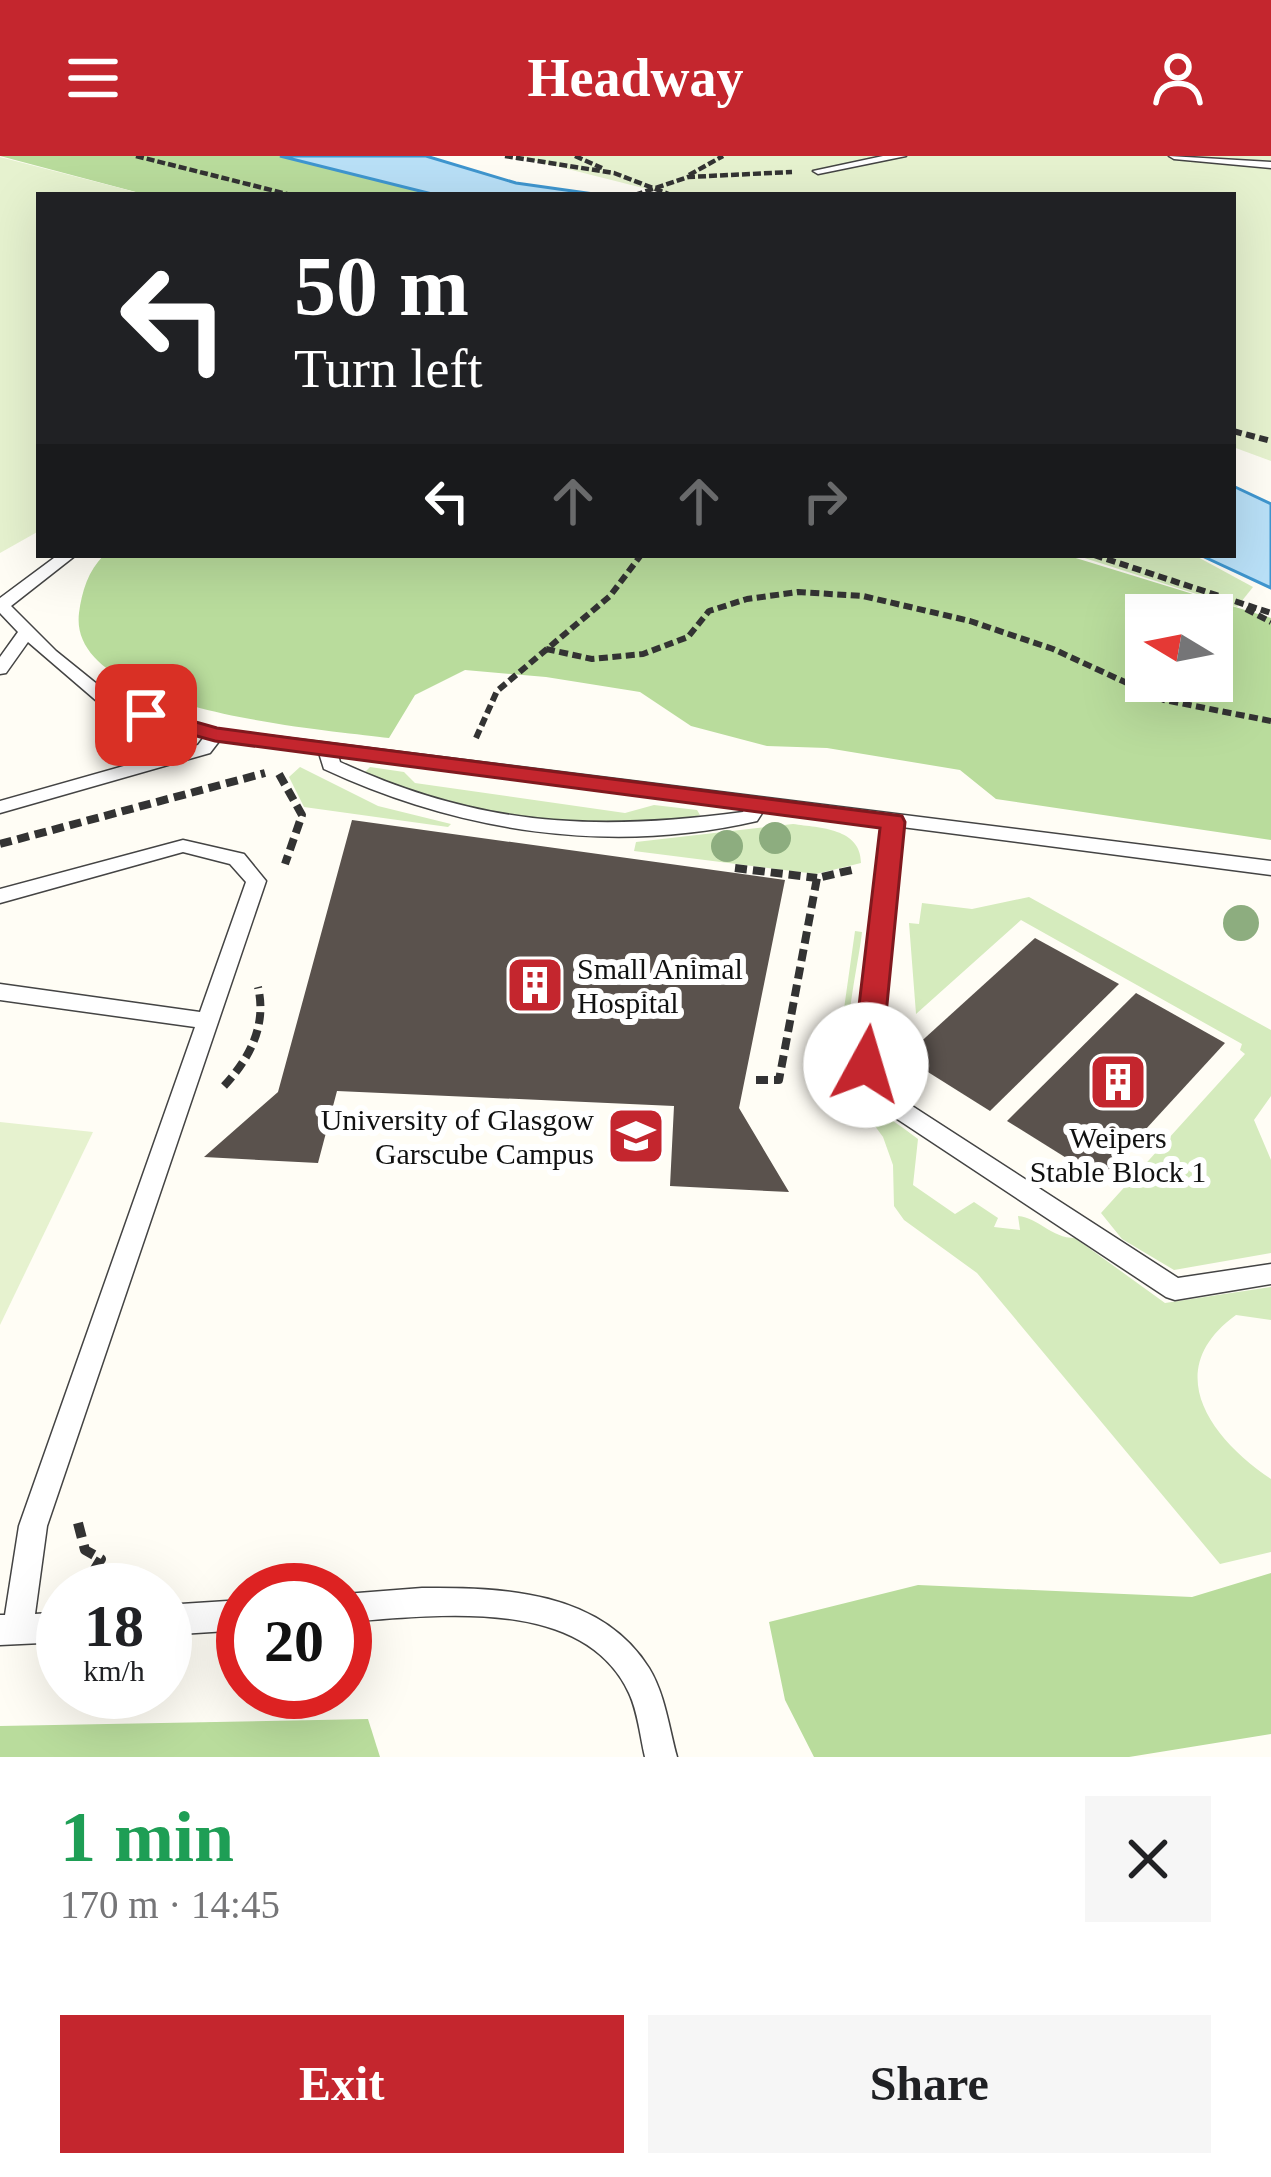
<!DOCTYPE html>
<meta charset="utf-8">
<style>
:root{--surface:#fff;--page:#f6f6f6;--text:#202124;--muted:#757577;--accent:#c4262e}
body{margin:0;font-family:Georgia,serif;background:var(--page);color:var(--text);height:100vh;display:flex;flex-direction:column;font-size:45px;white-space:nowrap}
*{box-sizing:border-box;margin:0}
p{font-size:39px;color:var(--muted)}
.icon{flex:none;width:66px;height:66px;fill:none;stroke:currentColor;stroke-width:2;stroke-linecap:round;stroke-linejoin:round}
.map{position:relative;height:1601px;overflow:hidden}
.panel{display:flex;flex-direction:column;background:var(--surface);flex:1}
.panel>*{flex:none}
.top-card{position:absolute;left:36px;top:36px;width:1200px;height:366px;border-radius:0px;box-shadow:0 12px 48px #0002;background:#202124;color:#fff;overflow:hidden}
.needle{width:78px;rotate:280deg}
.controls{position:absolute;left:1125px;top:438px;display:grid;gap:24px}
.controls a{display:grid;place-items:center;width:108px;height:108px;border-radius:0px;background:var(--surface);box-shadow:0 12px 48px #0002;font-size:60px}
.speed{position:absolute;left:36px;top:1407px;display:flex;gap:24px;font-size:60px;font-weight:700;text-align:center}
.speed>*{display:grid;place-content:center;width:156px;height:156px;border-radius:50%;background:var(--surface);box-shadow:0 12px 48px #0002;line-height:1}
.speed small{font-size:30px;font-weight:400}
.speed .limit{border:18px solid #d22;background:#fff;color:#111}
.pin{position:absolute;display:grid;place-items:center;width:102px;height:102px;color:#fff;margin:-51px;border-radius:24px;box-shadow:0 6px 18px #0006}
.me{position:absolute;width:132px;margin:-66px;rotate:6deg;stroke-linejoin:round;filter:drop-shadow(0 0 9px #0008)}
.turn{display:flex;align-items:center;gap:42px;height:252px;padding:0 60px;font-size:54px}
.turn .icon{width:156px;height:156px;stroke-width:2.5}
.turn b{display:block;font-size:84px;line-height:102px}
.lanes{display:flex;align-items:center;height:114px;padding:0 60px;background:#0003;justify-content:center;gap:60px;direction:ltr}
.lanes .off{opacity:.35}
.round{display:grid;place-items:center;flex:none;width:126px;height:126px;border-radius:0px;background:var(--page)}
.overview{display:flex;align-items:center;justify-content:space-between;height:204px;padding:0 60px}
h1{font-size:72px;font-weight:700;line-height:90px;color:#1e9e55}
.action{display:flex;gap:24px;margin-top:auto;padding:24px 60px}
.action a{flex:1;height:138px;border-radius:0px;background:var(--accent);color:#fff;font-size:48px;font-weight:700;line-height:138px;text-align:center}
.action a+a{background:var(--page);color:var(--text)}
header{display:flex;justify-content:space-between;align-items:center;height:156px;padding:0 60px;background:var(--accent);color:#fff;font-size:54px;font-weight:700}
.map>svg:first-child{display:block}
.green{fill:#d5ebbd}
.forest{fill:#b9dc9c;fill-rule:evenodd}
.pitch{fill:#e6f2cf}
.water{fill:#b9e0f7;stroke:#3f96cf;stroke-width:3}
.building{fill:#5a524d}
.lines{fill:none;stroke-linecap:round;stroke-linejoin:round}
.service-casing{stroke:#444;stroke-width:3}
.path-far3{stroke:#333;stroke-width:4.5;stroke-dasharray:8 3;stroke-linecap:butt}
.path-far2{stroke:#333;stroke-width:6;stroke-dasharray:9 4.5;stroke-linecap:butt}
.path-far1{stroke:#333;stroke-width:8;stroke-dasharray:12 6;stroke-linecap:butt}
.path{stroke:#333;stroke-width:10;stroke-dasharray:15 8;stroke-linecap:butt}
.service{fill:#fff;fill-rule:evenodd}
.tree{fill:#8dad7f}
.route{fill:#c4262e;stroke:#7f191e;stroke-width:3}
.labels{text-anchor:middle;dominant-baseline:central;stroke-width:12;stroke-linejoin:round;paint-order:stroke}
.poi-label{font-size:30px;fill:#111;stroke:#fff;text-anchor:start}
</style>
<header><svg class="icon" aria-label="menu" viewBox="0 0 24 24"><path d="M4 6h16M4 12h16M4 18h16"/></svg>Headway<svg class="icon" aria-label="person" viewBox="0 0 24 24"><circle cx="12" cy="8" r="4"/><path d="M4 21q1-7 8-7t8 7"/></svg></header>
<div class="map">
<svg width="1271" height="1601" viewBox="0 0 1271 1601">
<rect width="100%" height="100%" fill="#fffdf5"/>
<g class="green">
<path d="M 1075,399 L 1194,399 L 1253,431 L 1237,451 Z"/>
<path d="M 300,611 L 378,650 L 451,668 L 448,671 L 304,651 L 289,621 Z"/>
<path d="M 370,611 L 404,616 L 415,627 L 625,657 L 654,649 L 697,654 L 700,659 C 616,691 446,650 364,617 Z"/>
<path d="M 793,668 C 820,672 861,672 861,707 L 816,718 L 634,695 L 636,686 Z"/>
<path d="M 1029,741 L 1271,874 L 1271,940 L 1254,964 L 1271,1004 L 1271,1097 L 1174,1114 L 1122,1083 L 1101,1057 L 1245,898 L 1240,894 L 1242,888 L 1021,764 L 916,858 L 909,767 L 919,768 L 922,747 L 972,753 Z"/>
<path d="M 855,775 L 862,776 C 858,814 834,906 858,935 C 874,954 899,968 918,983 L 913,1029 L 955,1058 L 974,1046 L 998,1062 L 994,1071 L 1020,1074 L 1018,1060 C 1039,1062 1051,1082 1075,1082 L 1165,1147 L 1271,1131 L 1271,1164 L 1236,1159 C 1160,1214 1210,1282 1271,1323 L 1271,1396 L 1220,1408 L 977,1117 L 904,1064 L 894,1050 L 893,1009 L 883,981 L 850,936 L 838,895 Z"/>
</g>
<g class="forest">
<path d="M 0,0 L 280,0 L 436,39 L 147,39 Z"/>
<path d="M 104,399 L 1066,399 L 1271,462 L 1271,684 L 996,643 L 960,614 L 827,592 L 767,590 L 691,570 L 640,536 L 546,521 L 465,514 L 415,539 L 389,582 C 321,573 67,555 79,457 C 82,435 88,415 104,399 ZM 1212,459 L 1212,525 L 1146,525 L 1146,459 Z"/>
<path d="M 1271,1417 L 1271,1578 L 1129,1601 L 814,1601 L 785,1544 L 769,1466 L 918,1429 L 1192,1441 Z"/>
<path d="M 368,1563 L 380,1601 L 0,1601 L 0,1570 Z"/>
</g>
<g class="pitch">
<path d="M 516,0 L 1271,0 L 1271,305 L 1233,291 L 1233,39 L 671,39 Z"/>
<path d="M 0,1 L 147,39 L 39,39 L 39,375 L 0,397 Z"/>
<path d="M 0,966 L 93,976 L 0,1169 Z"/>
</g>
<g class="water">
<path d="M 280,0 L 426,0 L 516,27 L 601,39 L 436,39 Z"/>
<path d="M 1233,330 L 1271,348 L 1271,432 L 1200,399 L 1233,399 Z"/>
</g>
<g class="building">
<path d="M 352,664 L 785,724 L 739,952 L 789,1036 L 670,1030 L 674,950 L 337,935 L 318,1007 L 204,1001 L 278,936 Z"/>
<path d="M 1035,782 L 1119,828 L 990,955 L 904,901 Z"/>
<path d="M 1136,837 L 1225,887 L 1100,1023 L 1007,965 Z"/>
</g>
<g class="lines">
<defs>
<g id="service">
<path d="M 883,0 L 906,0 L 818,18 L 813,15 Z"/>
<path d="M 1169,0 L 1271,6 L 1271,12 L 1174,3 Z"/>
<path d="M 58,399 L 76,399 L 11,450 L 56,495 L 118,545 L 216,573 L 1271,705 L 1271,719 L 902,671 L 877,909 L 892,937 L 1178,1122 L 1271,1108 L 1271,1128 L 1175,1144 L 1166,1141 L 876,949 L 855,909 L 883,669 L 764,654 L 757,665 C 610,699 459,676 324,613 L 319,597 L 220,584 L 210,597 L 0,657 L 0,645 L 198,589 L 204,581 L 106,553 L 28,486 L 6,517 L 0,518 L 0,501 L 18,476 L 0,457 L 0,442 ZM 338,599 L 746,651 L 743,656 C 593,676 479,670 340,606 Z"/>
<path d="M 183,684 L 244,698 L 266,725 L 47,1370 L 35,1458 L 63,1456 L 63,1486 L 0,1489 L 0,1459 L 5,1459 L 19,1370 L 195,871 L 0,844 L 0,828 L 200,856 L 246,726 L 230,708 L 183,696 L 0,747 L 0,733 Z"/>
<path d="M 422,1432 C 503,1431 601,1435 649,1512 C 665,1538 669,1572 677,1601 L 645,1601 C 640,1580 638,1556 629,1537 C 583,1438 433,1460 345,1466 L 345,1438 Z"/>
<path d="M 243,1444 L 243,1474 L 165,1479 L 165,1449 Z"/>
</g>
</defs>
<use href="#service" class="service-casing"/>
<g class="path-far3">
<path d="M 136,0 L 291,39"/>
<path d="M 505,0 L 614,17 L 671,39"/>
<path d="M 575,0 L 602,12"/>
<path d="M 689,19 L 723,0"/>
<path d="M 635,39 L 688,21 L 792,16"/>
</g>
<g class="path-far2">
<path d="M 1233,275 L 1271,285"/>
<path d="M 1094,399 L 1271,457"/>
<path d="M 1246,453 L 1271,466"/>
<path d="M 546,493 L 592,503 L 643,498 L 688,481 L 709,455 L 747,443 L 798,436 L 863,440 L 970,465 L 1053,493 L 1164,544 L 1271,565"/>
<path d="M 476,582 L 497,535 L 610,440 L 641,399"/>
</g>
<g class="path-far1">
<path d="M 279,618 L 302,659 L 285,708"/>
<path d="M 0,688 L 265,617"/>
<path d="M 735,712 L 817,722"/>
<path d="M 756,924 L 779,924 L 817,722 L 856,713"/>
<path d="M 224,930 C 250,902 267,869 258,831"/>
</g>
<path class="path" d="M 78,1367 L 85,1394 L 101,1403 L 92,1418"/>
<use href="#service" class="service"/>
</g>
<g class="tree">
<circle cx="775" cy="682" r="16"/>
<circle cx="727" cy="690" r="16"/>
<circle cx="1241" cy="767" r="18"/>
</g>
<path class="route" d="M 146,552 L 217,572 L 291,582 L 902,660 L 905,666 L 881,909 L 866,920 L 852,909 L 880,672 L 215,585 L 138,564 L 135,559 Z"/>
<defs>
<symbol id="building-square" viewBox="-11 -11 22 22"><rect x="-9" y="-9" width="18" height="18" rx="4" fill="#c4262e" stroke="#fff"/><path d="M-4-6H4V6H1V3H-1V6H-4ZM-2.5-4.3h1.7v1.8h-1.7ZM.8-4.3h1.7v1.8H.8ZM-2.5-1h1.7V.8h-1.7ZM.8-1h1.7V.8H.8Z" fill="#fff"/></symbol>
<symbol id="university-square" viewBox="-11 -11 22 22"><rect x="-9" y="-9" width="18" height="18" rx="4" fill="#c4262e" stroke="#fff"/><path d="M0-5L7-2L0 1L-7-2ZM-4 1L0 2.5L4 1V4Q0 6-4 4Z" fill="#fff"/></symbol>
</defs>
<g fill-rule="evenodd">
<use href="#building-square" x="502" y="796" width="66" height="66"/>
<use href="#building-square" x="1085" y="893" width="66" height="66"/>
<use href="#university-square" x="603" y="947" width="66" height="66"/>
</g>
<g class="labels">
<g class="poi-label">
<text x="577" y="812">Small Animal<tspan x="577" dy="34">Hospital</tspan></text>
<text x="594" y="963" text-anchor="end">University of Glasgow<tspan x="594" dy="34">Garscube Campus</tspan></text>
<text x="1118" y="981" text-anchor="middle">Weipers<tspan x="1118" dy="34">Stable Block 1</tspan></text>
</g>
</g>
</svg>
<div class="controls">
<a><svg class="needle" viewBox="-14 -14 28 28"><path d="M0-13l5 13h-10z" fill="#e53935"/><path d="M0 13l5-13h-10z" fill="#757577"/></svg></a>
</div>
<div class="speed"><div>18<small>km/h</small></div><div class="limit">20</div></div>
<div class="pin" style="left:146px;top:559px;background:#d93025"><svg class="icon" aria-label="arrive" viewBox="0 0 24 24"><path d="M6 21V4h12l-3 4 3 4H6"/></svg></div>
<svg class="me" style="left:866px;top:909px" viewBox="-20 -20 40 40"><circle r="19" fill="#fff"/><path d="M0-13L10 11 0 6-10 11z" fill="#c4262e"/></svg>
<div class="top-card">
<div class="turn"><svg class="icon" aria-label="left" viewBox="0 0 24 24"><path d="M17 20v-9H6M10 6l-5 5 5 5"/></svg><div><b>50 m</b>Turn left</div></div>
<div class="lanes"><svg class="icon" aria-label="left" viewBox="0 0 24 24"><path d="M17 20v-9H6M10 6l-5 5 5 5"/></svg><svg class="icon off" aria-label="ahead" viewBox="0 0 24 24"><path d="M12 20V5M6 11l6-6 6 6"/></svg><svg class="icon off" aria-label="ahead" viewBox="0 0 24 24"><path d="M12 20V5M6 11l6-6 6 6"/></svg><svg class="icon off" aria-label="right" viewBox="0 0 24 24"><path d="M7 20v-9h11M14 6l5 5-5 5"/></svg></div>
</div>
</div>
<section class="panel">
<div class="overview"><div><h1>1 min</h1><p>170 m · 14:45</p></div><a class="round"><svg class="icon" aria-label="close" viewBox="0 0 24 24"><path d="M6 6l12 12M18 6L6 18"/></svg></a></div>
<div class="action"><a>Exit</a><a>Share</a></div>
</section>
